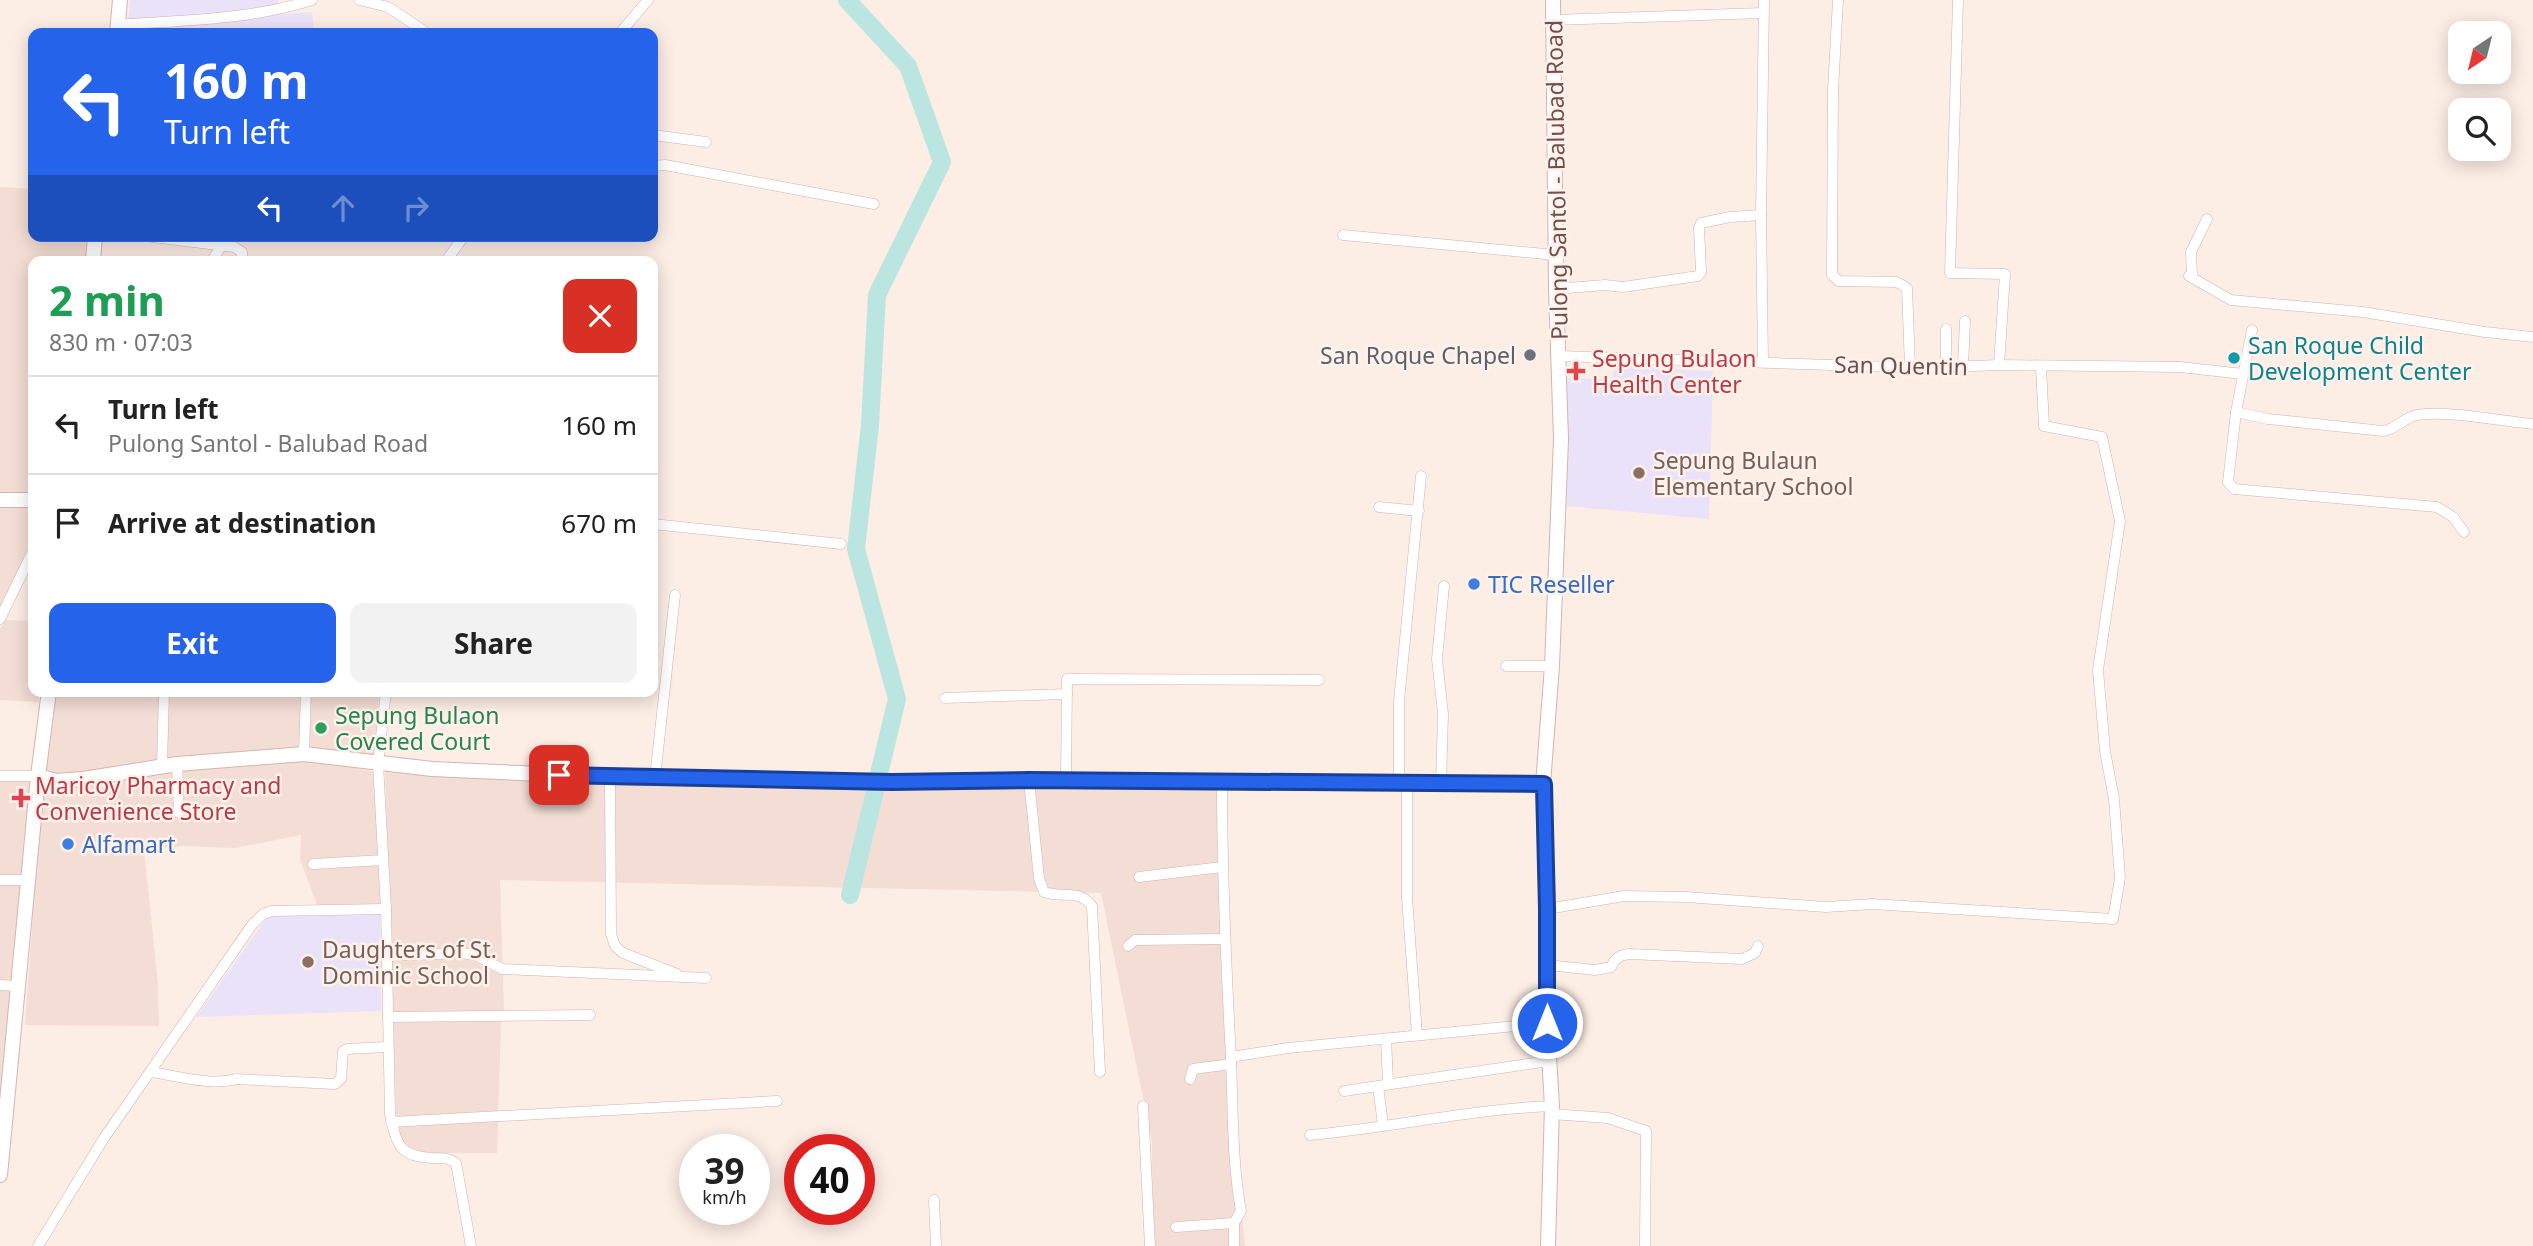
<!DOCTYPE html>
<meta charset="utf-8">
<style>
:root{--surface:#fff;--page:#f2f2f2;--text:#222;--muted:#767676;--line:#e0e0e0;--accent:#2563eb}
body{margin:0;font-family:"Noto Sans",sans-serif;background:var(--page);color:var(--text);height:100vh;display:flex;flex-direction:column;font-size:26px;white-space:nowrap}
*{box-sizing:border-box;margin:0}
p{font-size:23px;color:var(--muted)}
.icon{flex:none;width:38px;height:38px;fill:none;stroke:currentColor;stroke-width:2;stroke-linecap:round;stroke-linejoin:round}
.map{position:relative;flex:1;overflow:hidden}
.sheet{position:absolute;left:28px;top:256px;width:630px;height:441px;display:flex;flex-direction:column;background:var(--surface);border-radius:14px;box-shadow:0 4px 18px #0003}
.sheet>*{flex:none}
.top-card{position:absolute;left:28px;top:28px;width:630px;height:214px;border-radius:14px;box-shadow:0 4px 18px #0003;background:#2563eb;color:#fff;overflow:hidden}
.needle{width:46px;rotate:215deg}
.tools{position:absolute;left:2448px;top:21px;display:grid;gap:14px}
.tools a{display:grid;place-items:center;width:63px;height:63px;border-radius:14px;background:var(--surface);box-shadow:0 4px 18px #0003;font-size:35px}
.speed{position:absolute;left:679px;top:1134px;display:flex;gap:14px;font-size:35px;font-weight:700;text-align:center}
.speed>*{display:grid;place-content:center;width:91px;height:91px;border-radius:50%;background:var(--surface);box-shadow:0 4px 18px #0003;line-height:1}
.speed small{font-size:18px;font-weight:400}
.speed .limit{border:10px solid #d22;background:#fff;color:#111}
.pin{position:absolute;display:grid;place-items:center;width:60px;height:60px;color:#fff;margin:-30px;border-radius:14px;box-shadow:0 4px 10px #0006}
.me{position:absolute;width:77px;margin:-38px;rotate:0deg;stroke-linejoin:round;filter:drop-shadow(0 0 5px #0008)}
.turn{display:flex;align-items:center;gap:24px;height:147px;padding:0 21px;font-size:32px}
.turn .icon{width:91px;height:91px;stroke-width:2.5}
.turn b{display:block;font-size:49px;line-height:60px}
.lanes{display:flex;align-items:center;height:66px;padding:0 21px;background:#0003;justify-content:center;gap:35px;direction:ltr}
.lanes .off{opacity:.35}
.round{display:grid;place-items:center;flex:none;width:74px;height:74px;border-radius:14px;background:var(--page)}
.headline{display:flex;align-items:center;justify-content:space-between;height:119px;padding:0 21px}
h1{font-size:42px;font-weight:700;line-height:52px;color:#1e9e55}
.button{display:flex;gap:14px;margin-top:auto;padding:14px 21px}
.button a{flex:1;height:80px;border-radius:14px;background:var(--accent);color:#fff;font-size:28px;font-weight:700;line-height:80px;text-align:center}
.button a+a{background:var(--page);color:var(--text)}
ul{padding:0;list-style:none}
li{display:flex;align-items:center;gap:21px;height:98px;padding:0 21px;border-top:2px solid var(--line)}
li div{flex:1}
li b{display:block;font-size:26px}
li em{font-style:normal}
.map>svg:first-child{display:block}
.residential{fill:#f3ddd4}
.education{fill:#eae2f8}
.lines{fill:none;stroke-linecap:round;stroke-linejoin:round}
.river{stroke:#bae5e0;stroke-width:18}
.street-casing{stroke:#cfb4af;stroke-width:11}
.secondary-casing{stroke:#d5b4ae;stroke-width:16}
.street{stroke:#fff;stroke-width:10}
.secondary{stroke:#fff;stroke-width:14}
.route-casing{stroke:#184099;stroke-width:18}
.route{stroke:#2563eb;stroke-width:12}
.worship-dot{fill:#6b7280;stroke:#fff2ec;stroke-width:2.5}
.culture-dot{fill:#0f9aa8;stroke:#fff2ec;stroke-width:2.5}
.health-dot{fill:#e0444e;stroke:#fff2ec;stroke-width:2.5}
.education-dot{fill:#8d6e63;stroke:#fff2ec;stroke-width:2.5}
.shop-dot{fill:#3f7fe0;stroke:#fff2ec;stroke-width:2.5}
.leisure-dot{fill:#2e9e5b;stroke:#fff2ec;stroke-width:2.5}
.labels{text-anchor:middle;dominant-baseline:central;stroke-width:5;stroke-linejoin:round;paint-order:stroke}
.street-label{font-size:23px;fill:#744e4b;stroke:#fff2ec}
.culture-label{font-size:23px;fill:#0d838f;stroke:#fff2ec;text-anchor:start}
.worship-label{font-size:23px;fill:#5b616d;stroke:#fff2ec;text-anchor:end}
.health-label{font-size:23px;fill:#be3a42;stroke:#fff2ec;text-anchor:start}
.education-label{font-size:23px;fill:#785e54;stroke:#fff2ec;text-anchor:start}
.shop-label{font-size:23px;fill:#366cbe;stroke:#fff2ec;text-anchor:start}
.leisure-label{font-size:23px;fill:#27864d;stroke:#fff2ec;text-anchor:start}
</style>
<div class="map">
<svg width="2533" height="1246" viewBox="0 0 2533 1246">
<rect width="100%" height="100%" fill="#fcede5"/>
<g class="residential">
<path d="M 0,187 L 33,189 L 33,236 L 88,236 L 85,261 L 33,261 L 33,496 L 0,496 Z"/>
<path d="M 0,501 L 33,503 L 33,547 L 0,614 Z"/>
<path d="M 5,620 L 33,621 L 33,691 L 39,691 L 39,702 L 0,700 L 0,629 Z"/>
<path d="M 52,691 L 379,691 L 375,760 L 301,752 L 45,779 Z"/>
<path d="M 311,759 L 376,772 L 381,908 L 318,907 L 300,859 L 301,835 L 235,848 L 184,846 L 144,849 L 158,985 L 159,1026 L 25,1025 L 42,788 L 201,767 Z"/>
<path d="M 385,770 L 1219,786 L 1227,1075 L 1245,1246 L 1153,1246 L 1152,1141 L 1101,893 L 500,880 L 504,1014 L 501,1022 L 497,1153 L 419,1153 L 405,1147 L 397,1137 Z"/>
<path d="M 0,779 L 30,779 L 11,984 L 0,984 Z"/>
<path d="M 0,990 L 14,991 L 0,1101 Z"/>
</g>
<g class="education">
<path d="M 130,0 L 278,0 L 278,7 L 128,22 Z"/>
<path d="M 312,12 L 314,33 L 163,33 L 163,23 Z"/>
<path d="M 1614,366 L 1713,371 L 1709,519 L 1567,506 L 1568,439 L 1565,378 L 1612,379 Z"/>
<path d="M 271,912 L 380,912 L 381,1011 L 196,1017 Z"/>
</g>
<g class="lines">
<path class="river" d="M 847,0 L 908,66 L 942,162 L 877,295 L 870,425 L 856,549 L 897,699 L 850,895"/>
<defs>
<g id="street">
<path d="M 359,0 L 388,7 L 427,33"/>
<path d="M 1838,0 L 1833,90 L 1832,275 L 1839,281 L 1897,282 L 1907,288 L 1910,367"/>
<path d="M 1958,0 L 1950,273 L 2005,274 L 1999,365"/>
<path d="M 1553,20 L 1763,13"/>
<path d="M 118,25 C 182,20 250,20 312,0"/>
<path d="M 620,33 L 648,0"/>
<path d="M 653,135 L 706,142"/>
<path d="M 653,166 L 665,165 L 874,204"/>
<path d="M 2207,219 L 2191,252 L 2192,275 L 2189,276 L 2231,300 L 2363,312 L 2485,332 L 2533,337"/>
<path d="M 1343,235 L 1556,255"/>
<path d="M 145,236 L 234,247 L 242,252 L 242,261"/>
<path d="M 212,261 L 227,236"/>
<path d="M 446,261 L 464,236"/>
<path d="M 1556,289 L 1605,285 L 1623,287 L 1698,276 L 1701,272 L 1699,228 L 1701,223 L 1730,217 L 1761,215"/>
<path d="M 1946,329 L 1946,367"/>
<path d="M 2252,330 L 2236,412 L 2228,482 L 2234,489 L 2437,507 L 2453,517 L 2464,532"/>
<path d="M 1559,356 L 1922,368 L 1999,365 L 2180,367 L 2243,374"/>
<path d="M 1763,361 L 1761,215 L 1764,0"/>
<path d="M 1963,366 L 1965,321"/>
<path d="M 2236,412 L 2268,419 L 2383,431 C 2397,429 2404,417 2417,415 C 2447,410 2501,421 2533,424"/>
<path d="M 1379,507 L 1419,511"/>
<path d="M 653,524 L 841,544"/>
<path d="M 0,619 L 33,551"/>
<path d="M 1506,666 L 1552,666"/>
<path d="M 386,691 L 378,764 L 386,909 L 390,1114 C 397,1146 399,1157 435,1158 C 443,1158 449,1158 456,1163 L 471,1246"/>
<path d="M 945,698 L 1067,694"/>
<path d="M 304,754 L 306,691"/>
<path d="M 177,764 L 179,813"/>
<path d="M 162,766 L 164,691"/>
<path d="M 0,776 L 38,776"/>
<path d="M 610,777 L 611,934 L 615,946 L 623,953 L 677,974"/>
<path d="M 655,778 L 675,595"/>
<path d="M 1029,780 L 1039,878 L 1044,892 C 1063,899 1078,888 1092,906 L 1100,1072"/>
<path d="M 1066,781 L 1067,679 L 1319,680"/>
<path d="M 1222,782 C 1222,874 1226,965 1231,1058 C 1233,1109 1232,1161 1241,1211 L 1234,1223 L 1234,1246"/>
<path d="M 1399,783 L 1399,701 L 1421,476"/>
<path d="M 1407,783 L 1407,897 L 1417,1035"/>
<path d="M 1441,784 L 1443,714 L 1437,659 L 1444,586"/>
<path d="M 313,864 L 383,860"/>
<path d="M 1139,877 L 1222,867"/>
<path d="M 0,880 L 30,880"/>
<path d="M 1547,909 L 1624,896 L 1686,897 L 1826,907 L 1872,904 L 2113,919 L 2120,878 L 2114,799 L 2105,751 L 2098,670 L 2120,521 L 2102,437 L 2044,426 L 2041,367"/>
<path d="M 1128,946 L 1135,940 L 1224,939"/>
<path d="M 387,956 L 460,953 L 476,955 L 502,969 L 706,978"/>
<path d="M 1547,965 L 1595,970 L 1611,967 C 1615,958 1620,955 1629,954 L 1742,959 L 1755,953 L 1758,946"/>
<path d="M 0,985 L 17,986"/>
<path d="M 388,1017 L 590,1015"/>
<path d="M 1386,1039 L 1388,1083"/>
<path d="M 1231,1057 L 1288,1048 L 1547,1023"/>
<path d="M 151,1072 C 178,1076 210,1086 236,1079 L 335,1084 L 341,1079 L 343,1051 L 347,1049 L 387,1047"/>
<path d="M 1190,1079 L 1193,1069 L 1231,1064"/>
<path d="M 1378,1086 L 1383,1125"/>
<path d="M 1344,1091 L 1549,1061"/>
<path d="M 1143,1106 L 1150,1246"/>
<path d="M 1551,1114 L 1608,1118 L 1646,1131 L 1645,1246"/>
<path d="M 391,1122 L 777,1101"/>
<path d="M 1310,1135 C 1391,1128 1470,1109 1552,1106"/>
<path d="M 934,1200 L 936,1246"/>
<path d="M 1176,1227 L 1234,1223"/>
<path d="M 38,1246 L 104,1138 L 252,925 L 263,914 L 272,911 L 386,909"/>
</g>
<g id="secondary">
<path d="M 117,33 L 120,0"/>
<path d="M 93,261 L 95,236"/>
<path d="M 0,500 L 33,500"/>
<path d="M 38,776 L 56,781 L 83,779 L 177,764 L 304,754 L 432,769 L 610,777 L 891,782 L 1029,780 L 1543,784"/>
<path d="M 0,1175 L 38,776 L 49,691"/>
<path d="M 1548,1246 L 1552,1106 L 1547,1023 L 1547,909 L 1543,784 L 1552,666 L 1561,439 L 1556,289 L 1553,0"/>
</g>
</defs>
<use href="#street" class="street-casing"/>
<use href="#secondary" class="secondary-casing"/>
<use href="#street" class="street"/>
<use href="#secondary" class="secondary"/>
</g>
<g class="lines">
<defs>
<path id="route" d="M 559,775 L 891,782 L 1029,780 L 1544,784 L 1547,909 L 1547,1023"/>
</defs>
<use href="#route" class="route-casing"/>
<use href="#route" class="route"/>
</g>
<circle class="worship-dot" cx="1530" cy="355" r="7"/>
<circle class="culture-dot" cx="2234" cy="358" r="7"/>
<g class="health-dot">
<path d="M1572.5 360.5h7v7h7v7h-7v7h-7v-7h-7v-7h7z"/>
<path d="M17.5 787.5h7v7h7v7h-7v7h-7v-7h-7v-7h7z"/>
</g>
<g class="education-dot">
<circle cx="1639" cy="473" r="7"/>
<circle cx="308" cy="962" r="7"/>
</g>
<g class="shop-dot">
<circle cx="1474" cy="584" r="7"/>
<circle cx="68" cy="844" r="7"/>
</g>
<circle class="leisure-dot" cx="321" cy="728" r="7"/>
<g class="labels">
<g class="street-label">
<text transform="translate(1556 180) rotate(-91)">Pulong Santol - Balubad Road</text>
<text transform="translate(1901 365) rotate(1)">San Quentin</text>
</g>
<g class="culture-label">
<text x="2248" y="345">San Roque Child<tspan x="2248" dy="26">Development Center</tspan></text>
</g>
<g class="worship-label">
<text x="1516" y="355">San Roque Chapel</text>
</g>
<g class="health-label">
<text x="1592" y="358">Sepung Bulaon<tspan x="1592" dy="26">Health Center</tspan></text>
<text x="35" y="785">Maricoy Pharmacy and<tspan x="35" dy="26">Convenience Store</tspan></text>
</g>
<g class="education-label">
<text x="1653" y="460">Sepung Bulaun<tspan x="1653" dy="26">Elementary School</tspan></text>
<text x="322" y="949">Daughters of St.<tspan x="322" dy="26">Dominic School</tspan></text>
</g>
<g class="shop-label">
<text x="1488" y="584">TIC Reseller</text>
<text x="82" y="844">Alfamart</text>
</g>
<g class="leisure-label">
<text x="335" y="715">Sepung Bulaon<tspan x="335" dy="26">Covered Court</tspan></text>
</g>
</g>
</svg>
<div class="tools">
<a><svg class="needle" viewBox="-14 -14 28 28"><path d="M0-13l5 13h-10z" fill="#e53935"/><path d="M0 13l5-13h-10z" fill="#767676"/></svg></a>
<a><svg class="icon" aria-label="search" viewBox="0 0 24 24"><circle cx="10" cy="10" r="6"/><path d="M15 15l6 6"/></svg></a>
</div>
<div class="speed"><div>39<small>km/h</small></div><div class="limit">40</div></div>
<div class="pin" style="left:559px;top:775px;background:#d93025"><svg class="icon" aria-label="arrive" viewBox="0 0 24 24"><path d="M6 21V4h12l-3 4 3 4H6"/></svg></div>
<svg class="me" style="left:1547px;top:1023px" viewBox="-20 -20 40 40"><circle r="17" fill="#2563eb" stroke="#fff" stroke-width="3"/><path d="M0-11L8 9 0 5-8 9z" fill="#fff"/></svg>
<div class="top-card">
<div class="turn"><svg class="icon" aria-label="left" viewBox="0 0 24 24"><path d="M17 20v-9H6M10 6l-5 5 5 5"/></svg><div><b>160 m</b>Turn left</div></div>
<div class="lanes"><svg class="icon" aria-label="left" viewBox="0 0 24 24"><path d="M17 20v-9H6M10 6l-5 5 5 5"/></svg><svg class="icon off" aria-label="ahead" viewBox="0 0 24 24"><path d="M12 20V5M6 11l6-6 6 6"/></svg><svg class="icon off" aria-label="right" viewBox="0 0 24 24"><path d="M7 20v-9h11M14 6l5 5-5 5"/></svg></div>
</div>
<section class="sheet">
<div class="headline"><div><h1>2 min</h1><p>830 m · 07:03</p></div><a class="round" style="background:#d93025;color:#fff"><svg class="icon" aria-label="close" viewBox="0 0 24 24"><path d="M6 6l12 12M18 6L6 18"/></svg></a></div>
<ul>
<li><svg class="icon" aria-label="left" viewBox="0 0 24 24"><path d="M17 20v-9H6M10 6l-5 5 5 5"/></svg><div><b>Turn left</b><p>Pulong Santol - Balubad Road</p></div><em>160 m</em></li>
<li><svg class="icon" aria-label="arrive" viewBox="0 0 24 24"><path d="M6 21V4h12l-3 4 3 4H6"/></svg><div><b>Arrive at destination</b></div><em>670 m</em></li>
</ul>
<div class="button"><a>Exit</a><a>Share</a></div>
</section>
</div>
